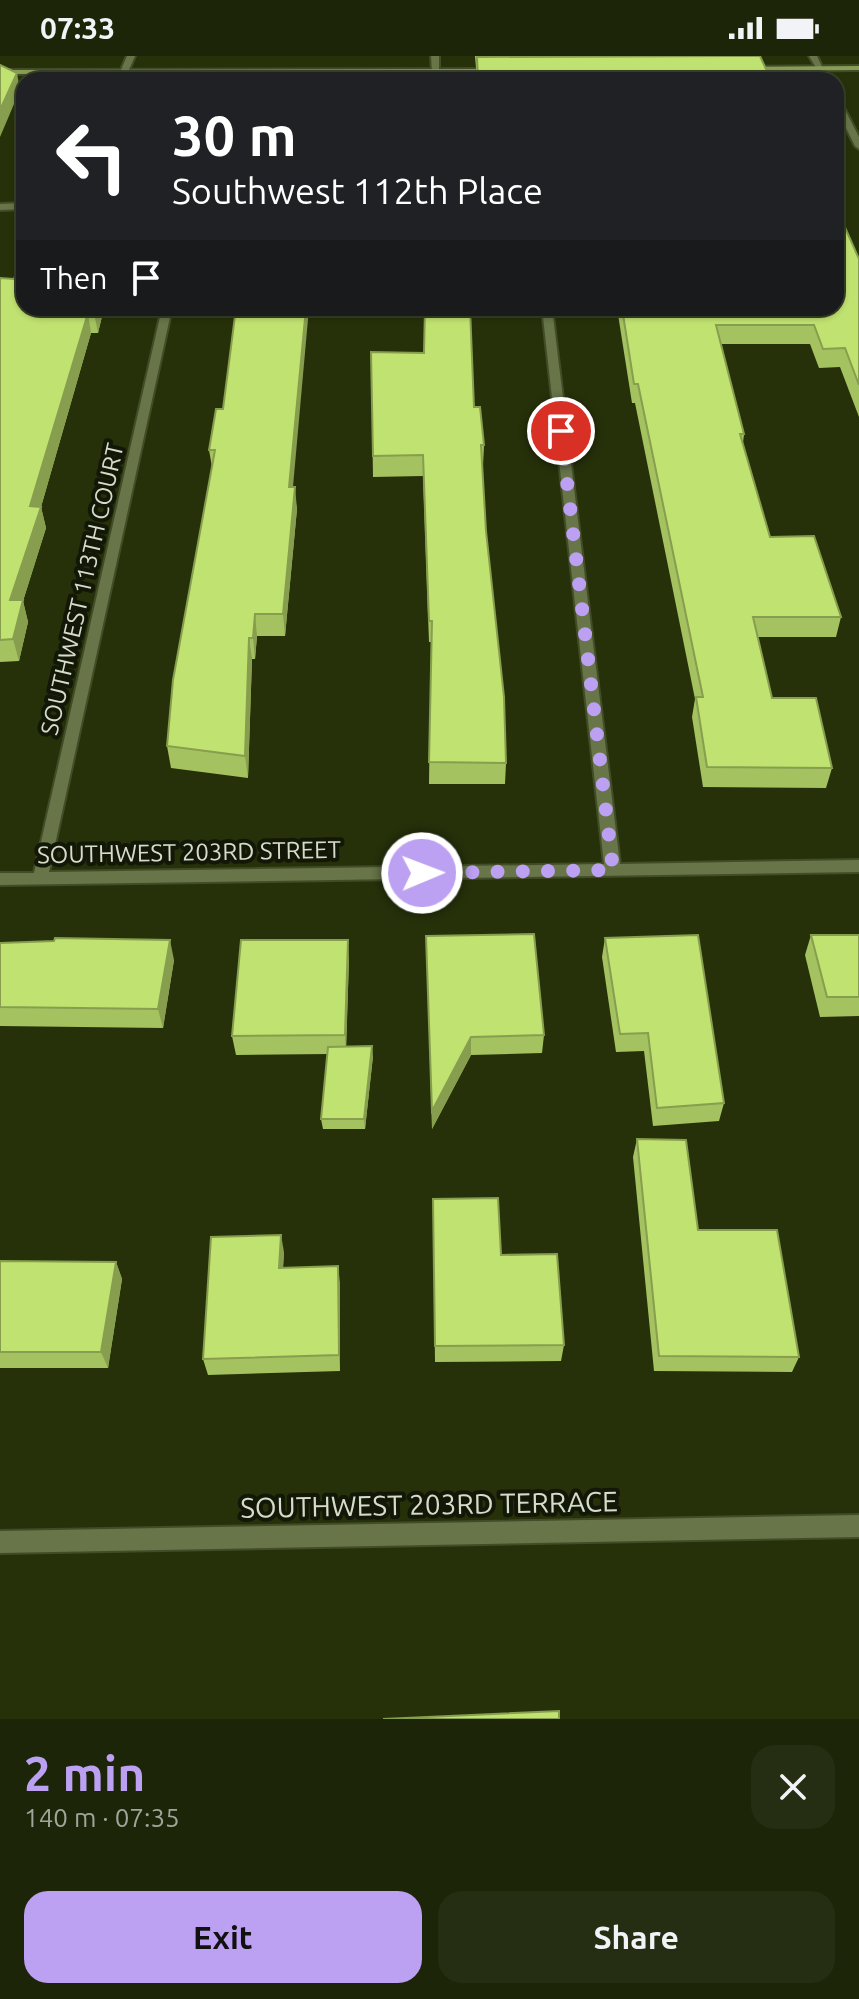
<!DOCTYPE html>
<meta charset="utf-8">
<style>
:root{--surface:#1c2508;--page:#252d12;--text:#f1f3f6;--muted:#a0a59c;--line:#3a4229;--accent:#bca0f2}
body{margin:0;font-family:Ubuntu,sans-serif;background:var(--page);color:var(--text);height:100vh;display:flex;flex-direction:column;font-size:30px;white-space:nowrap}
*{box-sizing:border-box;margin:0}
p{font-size:26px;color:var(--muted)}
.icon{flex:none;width:44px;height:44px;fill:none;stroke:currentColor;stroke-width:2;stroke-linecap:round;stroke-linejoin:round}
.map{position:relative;height:1663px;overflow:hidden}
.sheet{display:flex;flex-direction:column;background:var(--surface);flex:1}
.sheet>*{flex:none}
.guide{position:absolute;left:16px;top:16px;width:828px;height:244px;border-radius:24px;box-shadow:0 2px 6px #0004,0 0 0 2px var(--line);background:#202124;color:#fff;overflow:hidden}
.pin{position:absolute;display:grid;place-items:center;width:68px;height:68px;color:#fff;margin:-34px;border:4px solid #fff;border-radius:50%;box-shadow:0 2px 8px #0007}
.me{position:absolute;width:88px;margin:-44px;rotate:89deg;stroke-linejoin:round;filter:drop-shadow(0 0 6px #0008)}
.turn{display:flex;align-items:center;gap:28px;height:168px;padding:0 24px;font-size:36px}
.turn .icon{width:104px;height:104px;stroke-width:2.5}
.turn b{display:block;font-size:56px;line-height:68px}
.then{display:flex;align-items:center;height:76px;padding:0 24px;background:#0003;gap:16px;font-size:30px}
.round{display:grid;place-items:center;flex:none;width:84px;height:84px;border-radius:24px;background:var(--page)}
.summary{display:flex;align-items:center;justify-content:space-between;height:136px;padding:0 24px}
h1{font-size:48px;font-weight:600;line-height:60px;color:var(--accent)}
.cta{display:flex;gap:16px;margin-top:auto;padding:16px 24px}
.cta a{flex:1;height:92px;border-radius:24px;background:var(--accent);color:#111;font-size:32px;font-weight:600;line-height:92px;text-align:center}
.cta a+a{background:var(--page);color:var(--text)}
.status{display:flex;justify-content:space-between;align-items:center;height:56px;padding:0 40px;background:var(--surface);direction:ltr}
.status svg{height:22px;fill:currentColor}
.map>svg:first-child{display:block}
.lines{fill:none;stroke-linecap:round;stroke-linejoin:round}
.lane-casing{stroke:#424d28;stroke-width:4}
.street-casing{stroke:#424d28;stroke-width:4}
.secondary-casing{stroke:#424d28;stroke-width:4}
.lane{fill:#677549;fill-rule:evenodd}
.street{fill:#677549;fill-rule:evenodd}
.secondary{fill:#889e57;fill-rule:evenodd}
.wall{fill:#a5c260}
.shaded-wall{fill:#869e4e}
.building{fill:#c0e270;stroke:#869e4e;stroke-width:2}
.route{stroke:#bca0f2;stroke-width:14;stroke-dasharray:0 25.2}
.labels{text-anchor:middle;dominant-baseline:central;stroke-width:8;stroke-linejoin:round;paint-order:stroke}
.street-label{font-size:24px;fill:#d5ddc8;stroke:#121707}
.near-street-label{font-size:28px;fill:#d5ddc8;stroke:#121707}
</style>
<div class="status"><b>07:33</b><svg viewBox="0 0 49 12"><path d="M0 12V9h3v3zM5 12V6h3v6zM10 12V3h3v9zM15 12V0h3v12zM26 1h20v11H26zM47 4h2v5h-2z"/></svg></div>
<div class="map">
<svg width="859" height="1663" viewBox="0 0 859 1663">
<rect width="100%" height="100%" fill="#26310a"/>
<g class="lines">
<defs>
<g id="lane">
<path d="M 127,0 L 135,0 L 128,16 L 124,18 L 120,16 Z"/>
<path d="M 431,0 L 439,0 L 439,18 L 432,16 Z"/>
<path d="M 809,0 L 817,0 L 824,15 L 818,15 Z"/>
</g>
<g id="street">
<path d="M 821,11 L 830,24 L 822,24 L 817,13 Z"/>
<path d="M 836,41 L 840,44 L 859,81 L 859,93 L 855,90 L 836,52 Z"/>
<path d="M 24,147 L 24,153 L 0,154 L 0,148 Z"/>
<path d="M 162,252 L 172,252 L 49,816 L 604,808 L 542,252 L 552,252 L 620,808 L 859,804 L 859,816 L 0,829 L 0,817 L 34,817 Z"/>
<path d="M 859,1459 L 859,1481 L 0,1497 L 0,1475 Z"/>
</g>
<g id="secondary">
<path d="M 859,10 L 859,14 L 745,15 L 741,13 L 745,11 Z"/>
<path d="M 500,13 L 497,17 L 0,18 L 0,14 Z"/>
</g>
</defs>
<use href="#lane" class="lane-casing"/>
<use href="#street" class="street-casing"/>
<use href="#secondary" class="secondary-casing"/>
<use href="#lane" class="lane"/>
<use href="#street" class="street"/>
<use href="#secondary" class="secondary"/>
</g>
<g class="wall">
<path d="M 475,0 L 760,0 L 771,24 L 477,24 Z"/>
<path d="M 859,203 L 859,361 L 840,311 L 819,312 L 810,288 L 721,288 L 744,378 L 743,387 L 770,481 L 841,561 L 836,581 L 758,581 L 772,642 L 832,712 L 826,732 L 703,731 L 692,661 L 695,643 L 635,347 L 632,347 L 617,252 L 836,252 Z"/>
<path d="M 0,222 L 24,252 L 104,252 L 98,277 L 91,277 L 41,451 L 46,472 L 23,545 L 28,566 L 19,605 L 0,606 Z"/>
<path d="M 371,296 L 424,297 L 474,351 L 484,389 L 483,410 L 482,410 L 486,475 L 506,707 L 505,728 L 429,728 L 431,586 L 429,586 L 423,420 L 373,421 Z"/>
<path d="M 223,353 L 293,431 L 297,453 L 285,580 L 257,580 L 255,603 L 252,603 L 248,722 L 171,712 L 167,690 L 212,411 L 209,394 Z"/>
<path d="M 811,879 L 859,879 L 859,960 L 820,961 L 805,899 Z"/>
<path d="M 426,880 L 544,979 L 542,997 L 471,999 L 432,1073 Z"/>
<path d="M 605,882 L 724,1047 L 719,1065 L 653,1070 L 644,995 L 616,996 L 602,901 Z"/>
<path d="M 0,887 L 174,904 L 163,972 L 0,970 Z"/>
<path d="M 349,903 L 346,991 L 373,1000 L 365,1073 L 323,1073 L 321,1063 L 328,998 L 236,999 L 232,980 Z"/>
<path d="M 637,1083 L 698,1174 L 799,1301 L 792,1316 L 654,1315 L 633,1101 Z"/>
<path d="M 433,1143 L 501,1199 L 564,1289 L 561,1305 L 435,1306 Z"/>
<path d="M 284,1196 L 283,1212 L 340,1227 L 340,1315 L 208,1319 L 203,1303 Z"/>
<path d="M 0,1205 L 116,1206 L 122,1223 L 108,1312 L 0,1312 Z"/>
</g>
<g class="shaded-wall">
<path d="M 17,17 L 20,34 L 0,81 L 0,54 Z"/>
<path d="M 95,252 L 104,252 L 98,277 L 94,257 Z"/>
<path d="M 306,252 L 309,252 L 291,453 L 289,431 Z"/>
<path d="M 88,257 L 91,277 L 41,451 L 46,472 L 23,545 L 28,566 L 19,605 L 13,583 L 10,544 L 30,450 Z"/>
<path d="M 295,431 L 297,453 L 285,580 L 283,558 Z"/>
<path d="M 255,558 L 257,580 L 255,603 L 253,582 Z"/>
<path d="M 249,582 L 252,603 L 248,722 L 245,700 Z"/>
<path d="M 170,884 L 174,904 L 163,972 L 158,953 Z"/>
<path d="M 348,884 L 349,903 L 346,998 L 345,979 Z"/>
<path d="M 471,981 L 471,999 L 432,1073 L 432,1055 Z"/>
<path d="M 372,990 L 373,1000 L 365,1073 L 364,1063 Z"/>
<path d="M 281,1179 L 284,1196 L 282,1229 L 279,1212 Z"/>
<path d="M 116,1206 L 122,1223 L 108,1312 L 101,1296 Z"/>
<path d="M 338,1210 L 340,1227 L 340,1315 L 339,1299 Z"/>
</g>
<g class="building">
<path d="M 729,0 L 760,0 L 771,24 L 478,24 L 477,1 Z"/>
<path d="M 0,9 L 17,17 L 0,54 Z"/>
<path d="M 836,151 L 859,203 L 859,329 L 845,292 L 823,293 L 814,269 L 716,269 L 744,378 L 740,378 L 770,481 L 814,480 L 841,561 L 753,561 L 772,642 L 816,642 L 832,712 L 707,711 L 696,641 L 703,641 L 638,328 L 634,328 L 622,252 L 836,252 Z"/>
<path d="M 24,194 L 24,252 L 95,252 L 94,257 L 88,257 L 30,450 L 41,451 L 10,544 L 23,544 L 13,583 L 0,584 L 0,222 L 14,223 Z"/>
<path d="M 236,252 L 306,252 L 289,431 L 295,431 L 283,558 L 255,558 L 253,582 L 249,582 L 245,700 L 167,690 L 173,624 L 215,394 L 209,394 L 216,353 L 223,353 Z"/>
<path d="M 425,252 L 470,252 L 474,351 L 480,351 L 484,389 L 481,389 L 486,475 L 504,641 L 506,707 L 429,706 L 432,565 L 429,565 L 423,399 L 373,400 L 371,296 L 424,297 Z"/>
<path d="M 534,878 L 544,979 L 471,981 L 432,1055 L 426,880 Z"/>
<path d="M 698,879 L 724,1047 L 657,1052 L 648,977 L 620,978 L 605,882 Z"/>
<path d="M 811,879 L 859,879 L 859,941 L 827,941 Z"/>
<path d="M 55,882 L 170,884 L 158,953 L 0,951 L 0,887 L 54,885 Z"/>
<path d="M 241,884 L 348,884 L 345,979 L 232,980 Z"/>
<path d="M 372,990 L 364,1063 L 321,1063 L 328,991 Z"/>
<path d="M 637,1083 L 686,1084 L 698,1174 L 777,1174 L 799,1301 L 659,1300 Z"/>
<path d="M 498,1142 L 501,1199 L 557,1198 L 564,1289 L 435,1290 L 433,1143 Z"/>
<path d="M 281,1179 L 279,1212 L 338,1210 L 339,1299 L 203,1303 L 211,1181 Z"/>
<path d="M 0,1205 L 116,1206 L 101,1296 L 0,1296 Z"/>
<path d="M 559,1655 L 559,1663 L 383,1663 Z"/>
</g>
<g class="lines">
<path class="route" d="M 422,817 L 613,814 L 561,375"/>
</g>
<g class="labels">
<g class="street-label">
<text transform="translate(82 533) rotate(-77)">SOUTHWEST 113TH COURT</text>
<text transform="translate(189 796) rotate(-1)">SOUTHWEST 203RD STREET</text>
</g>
<g class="near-street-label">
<text transform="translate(429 1448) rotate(-1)">SOUTHWEST 203RD TERRACE</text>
</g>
</g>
</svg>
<div class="pin" style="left:561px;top:375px;background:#d93025"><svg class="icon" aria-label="arrive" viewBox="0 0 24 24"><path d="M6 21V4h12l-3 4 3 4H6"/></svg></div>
<svg class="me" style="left:422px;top:817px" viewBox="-20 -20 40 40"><circle r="17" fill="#bca0f2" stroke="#fff" stroke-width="3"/><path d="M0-11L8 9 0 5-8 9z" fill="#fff"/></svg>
<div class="guide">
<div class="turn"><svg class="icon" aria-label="left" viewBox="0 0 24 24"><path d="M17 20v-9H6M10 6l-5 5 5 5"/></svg><div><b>30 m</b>Southwest 112th Place</div></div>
<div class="then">Then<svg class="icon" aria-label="arrive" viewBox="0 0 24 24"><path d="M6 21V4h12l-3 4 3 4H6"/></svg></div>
</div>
</div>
<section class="sheet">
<div class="summary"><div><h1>2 min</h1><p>140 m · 07:35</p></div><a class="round"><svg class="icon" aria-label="close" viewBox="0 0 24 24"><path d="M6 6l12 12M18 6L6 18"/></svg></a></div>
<div class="cta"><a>Exit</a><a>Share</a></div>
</section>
